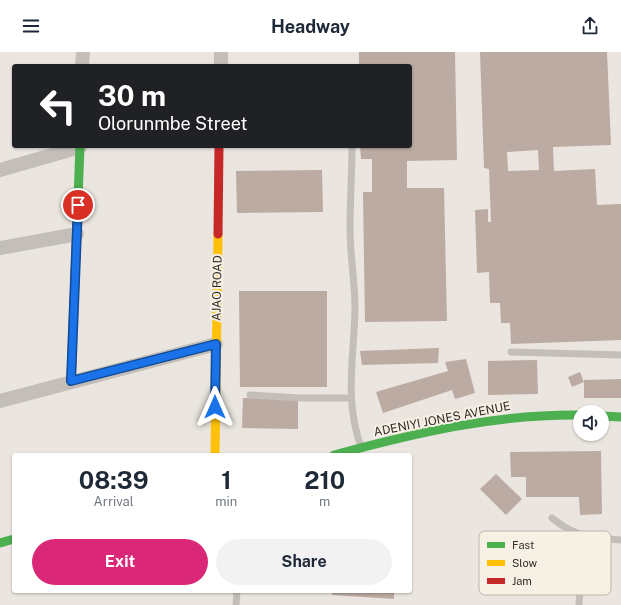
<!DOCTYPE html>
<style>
:root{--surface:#fff;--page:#f2f2f3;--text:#1f2937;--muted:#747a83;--accent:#db2777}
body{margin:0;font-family:"Public Sans",sans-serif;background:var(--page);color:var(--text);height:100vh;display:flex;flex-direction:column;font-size:15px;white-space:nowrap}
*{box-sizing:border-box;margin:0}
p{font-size:13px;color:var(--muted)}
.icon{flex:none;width:22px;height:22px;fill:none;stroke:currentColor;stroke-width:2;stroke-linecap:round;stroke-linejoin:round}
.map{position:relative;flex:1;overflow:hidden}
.details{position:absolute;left:12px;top:401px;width:400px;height:140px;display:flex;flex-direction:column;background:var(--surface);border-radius:4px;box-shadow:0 1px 3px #0004}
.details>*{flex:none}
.banner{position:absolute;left:12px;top:12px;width:400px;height:84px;border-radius:4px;box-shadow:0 1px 3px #0004;background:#202124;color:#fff;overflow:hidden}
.tools{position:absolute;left:573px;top:353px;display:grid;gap:8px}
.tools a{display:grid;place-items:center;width:36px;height:36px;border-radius:50%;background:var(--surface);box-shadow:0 1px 3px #0004;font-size:20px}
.pin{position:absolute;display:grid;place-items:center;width:34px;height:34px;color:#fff;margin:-17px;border:2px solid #fff;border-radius:50%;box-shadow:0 1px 4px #0007}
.me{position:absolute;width:44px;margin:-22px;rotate:0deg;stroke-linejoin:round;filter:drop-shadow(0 0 3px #0008)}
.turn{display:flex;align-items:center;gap:14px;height:84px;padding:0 20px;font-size:18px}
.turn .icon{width:52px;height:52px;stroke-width:2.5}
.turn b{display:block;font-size:28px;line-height:34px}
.eta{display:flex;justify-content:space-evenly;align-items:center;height:68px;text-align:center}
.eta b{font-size:24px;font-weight:700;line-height:28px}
.action{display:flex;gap:8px;margin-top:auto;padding:8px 20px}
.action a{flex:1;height:46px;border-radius:24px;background:var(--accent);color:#fff;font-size:16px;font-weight:700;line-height:46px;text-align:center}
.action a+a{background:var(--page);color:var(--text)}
header{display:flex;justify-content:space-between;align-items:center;height:52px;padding:0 20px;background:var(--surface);font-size:18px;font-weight:700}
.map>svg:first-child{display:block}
.building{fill:#bcaba2;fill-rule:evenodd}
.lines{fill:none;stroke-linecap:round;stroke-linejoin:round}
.lane{stroke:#c3beb8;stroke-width:7}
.street{stroke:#c3beb8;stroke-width:14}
.fast{stroke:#4caf50;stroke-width:9}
.slow{stroke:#ffc107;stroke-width:9}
.jam{stroke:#c62828;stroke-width:9}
.route-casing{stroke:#114b97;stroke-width:10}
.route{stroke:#1a73e8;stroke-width:7}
.labels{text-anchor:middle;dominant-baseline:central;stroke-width:4;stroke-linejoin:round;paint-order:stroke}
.street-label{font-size:12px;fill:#332b27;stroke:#f7f0e5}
.key{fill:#f7f0e5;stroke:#bcb5ac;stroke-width:1}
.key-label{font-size:11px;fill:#332b27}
</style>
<header><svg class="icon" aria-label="menu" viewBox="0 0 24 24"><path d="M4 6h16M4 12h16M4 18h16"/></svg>Headway<svg class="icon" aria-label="share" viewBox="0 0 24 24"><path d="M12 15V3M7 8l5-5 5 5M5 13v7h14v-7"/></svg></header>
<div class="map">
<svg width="621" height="553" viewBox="0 0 621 553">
<rect width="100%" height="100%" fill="#eae5df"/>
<g class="building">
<path d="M 359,0 L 455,0 L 457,108 L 407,109 L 407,136 L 444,136 L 447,269 L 365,270 L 363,140 L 372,140 L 372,107 L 361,107 L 360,94 L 410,94 L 410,14 L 359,14 Z"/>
<path d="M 480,0 L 607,0 L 611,93 L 553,95 L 554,119 L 595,117 L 597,153 L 621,152 L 621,288 L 511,292 L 510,271 L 501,271 L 500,251 L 490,251 L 489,220 L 477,221 L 475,158 L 488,157 L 488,170 L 491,170 L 489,117 L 484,116 ZM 538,98 L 539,118 L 508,119 L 507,100 Z"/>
<path d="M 322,118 L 323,160 L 237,161 L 236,119 Z"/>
<path d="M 239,239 L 327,239 L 327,335 L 240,335 Z"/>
<path d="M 439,296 L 438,311 L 362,313 L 360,299 Z"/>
<path d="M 466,307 L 475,341 L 455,347 L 452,338 L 383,361 L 376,340 L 448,319 L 445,310 Z"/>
<path d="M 537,308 L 538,342 L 488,343 L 488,309 Z"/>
<path d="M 580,320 L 584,330 L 584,328 L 621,327 L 621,346 L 584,346 L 584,330 L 572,335 L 568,325 Z"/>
<path d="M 243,346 L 298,347 L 298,377 L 242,376 Z"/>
<path d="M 601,399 L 602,462 L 580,463 L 579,445 L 526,445 L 526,425 L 511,425 L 510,400 Z"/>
<path d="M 496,422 L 522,447 L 506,463 L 480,437 Z"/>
<path d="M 332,539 L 394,539 L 394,547 L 332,543 Z"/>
</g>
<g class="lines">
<g class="lane">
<path d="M 352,94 C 352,121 350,149 350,176 C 350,203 355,230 355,257 C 354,306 344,348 361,395"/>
<path d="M 511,300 L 621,303"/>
<path d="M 250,343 L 302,346 L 351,346"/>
<path d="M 552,466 C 575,485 592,486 621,488"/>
<path d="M 236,553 L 237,539"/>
<path d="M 579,553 L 583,484"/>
</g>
<g class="street">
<path d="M 82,14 L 83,0"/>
<path d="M 221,14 L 221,0"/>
<path d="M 0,118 L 80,95"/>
<path d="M 0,196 L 77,182"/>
<path d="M 0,349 L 216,292"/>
</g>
<g class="fast">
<path d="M 77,173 L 80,94"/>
<path d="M 602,364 L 621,365"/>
<path d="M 334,403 C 415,381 495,362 580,363"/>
<path d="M 0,491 L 14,487"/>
</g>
<path class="slow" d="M 215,403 L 218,182"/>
<g class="jam">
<path d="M 218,182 L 219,94"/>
<path d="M 71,329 L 77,173"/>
</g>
</g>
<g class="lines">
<defs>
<path id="route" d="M 78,153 L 71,329 L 216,292 L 215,355"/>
</defs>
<use href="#route" class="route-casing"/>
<use href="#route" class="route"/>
</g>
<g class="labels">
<g class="street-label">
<text transform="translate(217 236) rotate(-89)">AJAO ROAD</text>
<text transform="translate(442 367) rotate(-11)">ADENIYI JONES AVENUE</text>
</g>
</g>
<rect x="479" y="479" width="132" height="64" rx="6" class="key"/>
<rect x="487" y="490" width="18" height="6" fill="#4caf50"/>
<rect x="487" y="508" width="18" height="6" fill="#ffc107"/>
<rect x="487" y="526" width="18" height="6" fill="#c62828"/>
<g class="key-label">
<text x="512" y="497">Fast</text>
<text x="512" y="515">Slow</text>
<text x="512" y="533">Jam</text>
</g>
</svg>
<div class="tools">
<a><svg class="icon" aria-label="sound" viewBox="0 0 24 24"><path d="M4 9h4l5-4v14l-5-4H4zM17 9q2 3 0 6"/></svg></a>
</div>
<div class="pin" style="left:78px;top:153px;background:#d93025"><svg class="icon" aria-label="arrive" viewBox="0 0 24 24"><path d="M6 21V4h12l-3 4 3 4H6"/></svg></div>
<svg class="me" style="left:215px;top:355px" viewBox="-20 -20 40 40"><path d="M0-17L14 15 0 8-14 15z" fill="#1a73e8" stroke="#fff" stroke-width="4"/></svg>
<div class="banner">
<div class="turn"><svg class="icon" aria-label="left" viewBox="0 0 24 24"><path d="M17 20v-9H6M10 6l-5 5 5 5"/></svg><div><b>30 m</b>Olorunmbe Street</div></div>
</div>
<section class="details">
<div class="eta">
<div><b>08:39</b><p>Arrival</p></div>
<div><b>1</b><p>min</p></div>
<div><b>210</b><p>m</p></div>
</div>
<div class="action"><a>Exit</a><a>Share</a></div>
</section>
</div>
